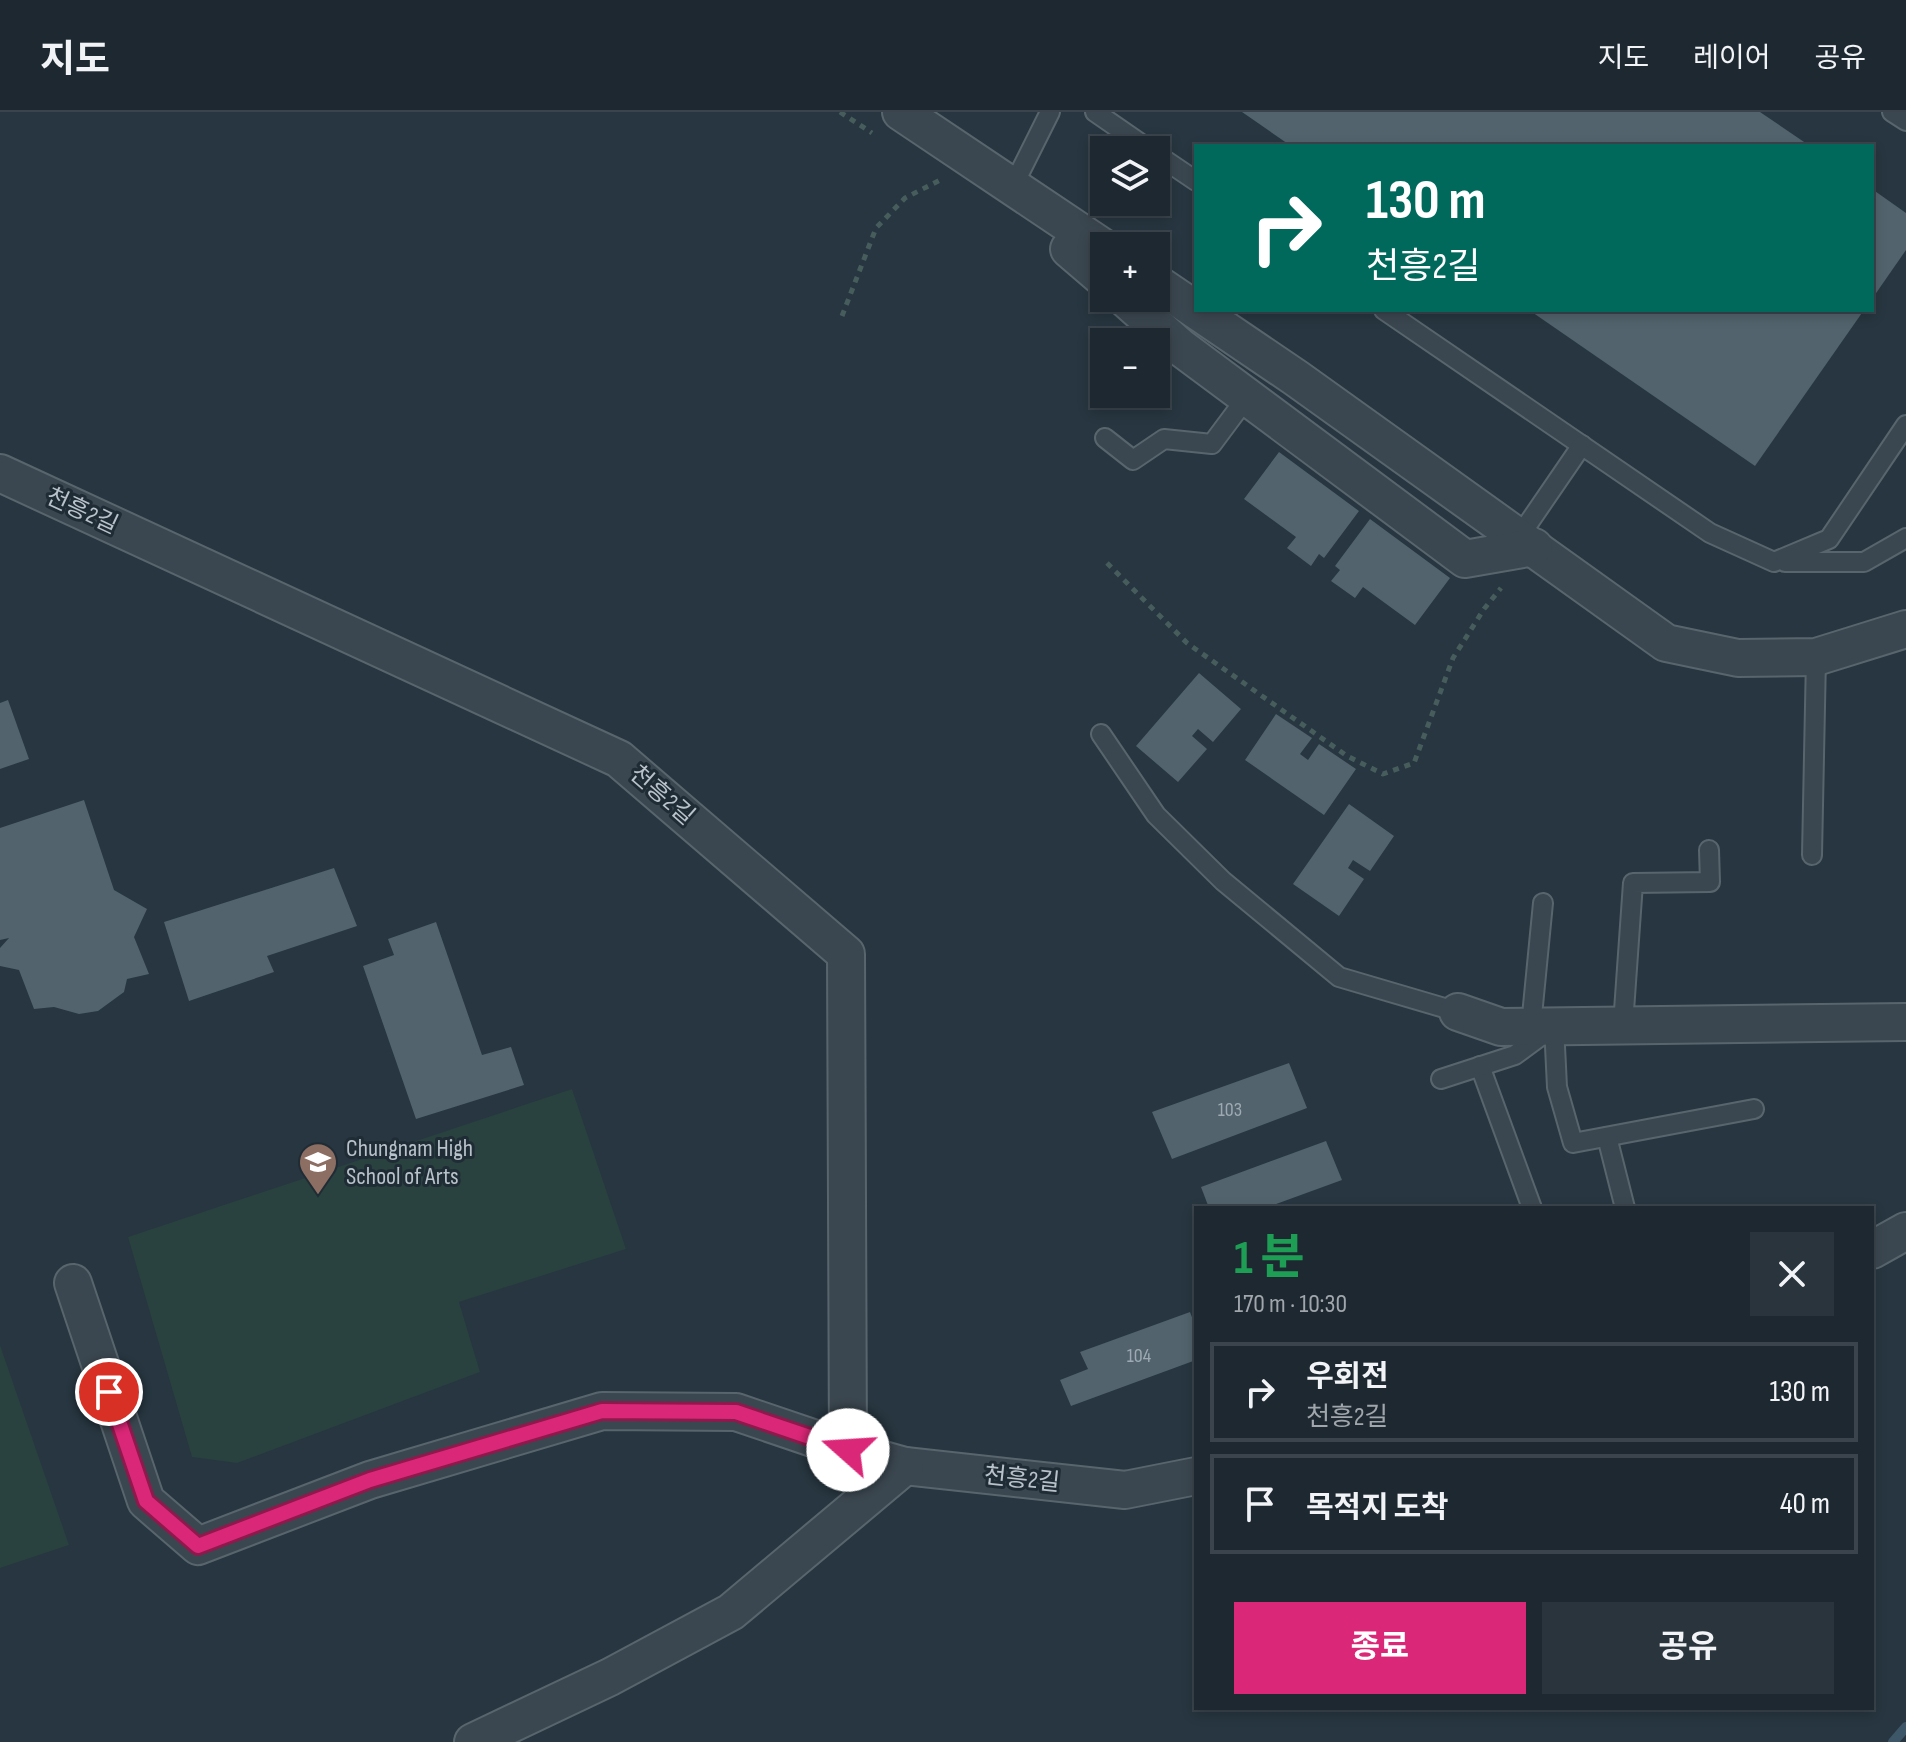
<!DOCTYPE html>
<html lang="ko">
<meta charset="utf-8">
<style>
:root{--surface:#1d2830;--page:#2a343c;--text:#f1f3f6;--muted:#a0a6ab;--line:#3b444c;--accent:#db2777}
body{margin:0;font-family:"Sofia Sans Condensed","Noto Sans KR",sans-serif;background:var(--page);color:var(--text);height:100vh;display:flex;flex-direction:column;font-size:30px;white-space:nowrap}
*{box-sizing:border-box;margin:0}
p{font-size:26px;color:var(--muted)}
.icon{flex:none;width:44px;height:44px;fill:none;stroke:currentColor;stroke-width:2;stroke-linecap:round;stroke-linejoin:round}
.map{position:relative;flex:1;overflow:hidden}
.panel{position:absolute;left:1194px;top:1094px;width:680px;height:504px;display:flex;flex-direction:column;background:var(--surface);border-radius:0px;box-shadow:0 4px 12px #0003,0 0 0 2px var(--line)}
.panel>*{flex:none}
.top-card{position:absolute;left:1194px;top:32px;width:680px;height:168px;border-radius:0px;box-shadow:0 4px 12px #0003,0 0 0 2px var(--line);background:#00695c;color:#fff;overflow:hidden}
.buttons{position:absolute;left:1090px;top:24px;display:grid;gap:16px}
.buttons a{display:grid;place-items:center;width:80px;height:80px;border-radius:0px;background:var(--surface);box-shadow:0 4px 12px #0003,0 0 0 2px var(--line);font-size:40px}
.pin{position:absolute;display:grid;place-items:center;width:68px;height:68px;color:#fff;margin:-34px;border:4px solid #fff;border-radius:50%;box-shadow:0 2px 8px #0007}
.me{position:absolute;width:88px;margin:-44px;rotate:289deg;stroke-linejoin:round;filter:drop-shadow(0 0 6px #0008)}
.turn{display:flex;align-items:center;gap:28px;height:168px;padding:0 40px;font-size:36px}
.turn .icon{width:104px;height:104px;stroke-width:2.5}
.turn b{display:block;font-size:56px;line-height:68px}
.round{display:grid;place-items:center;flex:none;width:84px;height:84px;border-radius:0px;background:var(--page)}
.head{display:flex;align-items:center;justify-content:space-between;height:136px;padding:0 40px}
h1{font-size:48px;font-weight:700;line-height:60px;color:#1e9e55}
.cta{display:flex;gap:16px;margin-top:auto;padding:16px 40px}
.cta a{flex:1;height:92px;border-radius:0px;background:var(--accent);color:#fff;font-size:32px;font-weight:700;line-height:92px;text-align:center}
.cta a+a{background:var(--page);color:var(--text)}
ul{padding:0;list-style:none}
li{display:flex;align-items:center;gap:24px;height:100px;margin:0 16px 12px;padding:0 24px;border:4px solid var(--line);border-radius:0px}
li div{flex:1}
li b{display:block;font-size:30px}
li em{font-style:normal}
header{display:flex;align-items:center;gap:48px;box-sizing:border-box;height:112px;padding:0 40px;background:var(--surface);border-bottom:2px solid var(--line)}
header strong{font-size:38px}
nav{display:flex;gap:44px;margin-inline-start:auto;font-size:28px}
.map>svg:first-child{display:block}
.green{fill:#29413f}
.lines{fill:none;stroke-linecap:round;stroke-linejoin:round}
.stream{stroke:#3e5768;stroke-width:10}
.building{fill:#52636d}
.lane-casing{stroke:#59656d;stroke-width:22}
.street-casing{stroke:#59656d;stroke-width:40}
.path{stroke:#475d5c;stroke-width:5;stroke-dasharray:6 6;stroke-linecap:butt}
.lane{stroke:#3b4750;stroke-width:18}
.street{stroke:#3b4750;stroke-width:36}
.route-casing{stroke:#8e194d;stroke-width:20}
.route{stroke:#db2777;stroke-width:14}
.labels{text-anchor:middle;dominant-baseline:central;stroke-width:6;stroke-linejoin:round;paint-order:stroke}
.number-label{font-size:20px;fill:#9eaab3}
.street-label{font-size:24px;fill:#b8c2ca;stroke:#202c35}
.poi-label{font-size:24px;fill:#b8c2ca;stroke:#202c35;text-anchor:start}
</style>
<header>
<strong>지도</strong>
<nav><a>지도</a><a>레이어</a><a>공유</a></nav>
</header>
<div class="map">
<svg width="1906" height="1630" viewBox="0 0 1906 1630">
<rect width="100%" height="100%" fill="#273640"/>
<g class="green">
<path d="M 572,977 L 626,1137 L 459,1190 L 480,1260 L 237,1351 L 192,1345 L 128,1125 Z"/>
<path d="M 0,1233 L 69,1433 L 0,1456 Z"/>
</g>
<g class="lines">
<path class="stream" d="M 1893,1630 L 1906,1615"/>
</g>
<g class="building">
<path d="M 1242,0 L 1760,0 L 1810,34 L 1291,34 Z"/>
<path d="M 1872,77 L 1906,101 L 1906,138 L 1872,187 Z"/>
<path d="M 1529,198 L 1864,198 L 1755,354 Z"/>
<path d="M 1279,340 L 1359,399 L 1324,446 L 1319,442 L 1311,454 L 1287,436 L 1296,425 L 1244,387 Z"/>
<path d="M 1370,407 L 1450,466 L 1415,513 L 1363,475 L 1355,486 L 1331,469 L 1340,458 L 1335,454 Z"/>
<path d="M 1199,561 L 1241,597 L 1213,630 L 1198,617 L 1192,624 L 1207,637 L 1178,670 L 1136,634 Z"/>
<path d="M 8,588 L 29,647 L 0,657 L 0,591 Z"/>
<path d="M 1276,602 L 1312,626 L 1300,642 L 1308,648 L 1319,632 L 1356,657 L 1324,703 L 1245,648 Z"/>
<path d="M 84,688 L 114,778 L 147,797 L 134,825 L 149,862 L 127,867 L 124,880 L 98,899 L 79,902 L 54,895 L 34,897 L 19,858 L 0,854 L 0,836 L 9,826 L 0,828 L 0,716 Z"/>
<path d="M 1349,692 L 1394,724 L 1370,759 L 1353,748 L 1348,756 L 1364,767 L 1339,804 L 1293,772 Z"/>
<path d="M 334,756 L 357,814 L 267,844 L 274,860 L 189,889 L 164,810 Z"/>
<path d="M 436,810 L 482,943 L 511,935 L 524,973 L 416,1007 L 363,854 L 394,843 L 388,827 Z"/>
<path d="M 1289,951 L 1307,996 L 1172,1047 L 1152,1000 Z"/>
<path d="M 1326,1029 L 1342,1068 L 1265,1096 L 1209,1096 L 1201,1075 Z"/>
<path d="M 1190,1200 L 1196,1216 L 1196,1248 L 1071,1294 L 1060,1268 L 1088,1257 L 1080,1240 Z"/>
</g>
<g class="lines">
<defs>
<g id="lane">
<path d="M 1095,0 L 1150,38"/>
<path d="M 1892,0 L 1906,9"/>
<path d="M 1156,42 L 1196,69"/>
<path d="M 1013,74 L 1050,0"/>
<path d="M 1384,198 L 1710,421 L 1774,450 L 1829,427 L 1906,313"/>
<path d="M 1105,326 L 1133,348 L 1164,327 L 1212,332 L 1247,285"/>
<path d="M 1519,425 L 1582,333"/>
<path d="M 1785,450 L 1864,450 L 1906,426"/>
<path d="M 1101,622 L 1156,703 L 1223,769 L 1339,865 L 1458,900"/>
<path d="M 1812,743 L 1816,545"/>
<path d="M 1623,913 L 1633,771 L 1710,770 L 1709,738"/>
<path d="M 1531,914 L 1543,791"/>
<path d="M 1554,914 L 1557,975 L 1573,1031 L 1754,997"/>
<path d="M 1480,954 L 1532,1096"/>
<path d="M 1441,967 L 1515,943 L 1549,918"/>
<path d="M 1607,1025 L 1625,1096"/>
</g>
<g id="street">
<path d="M 901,0 L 1104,136"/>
<path d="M 1069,137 L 1104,167"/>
<path d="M 1156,171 L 1296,266 L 1666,531 L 1738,546 L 1816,545 L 1906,517"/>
<path d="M 1125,186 L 1180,235 L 1465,447 L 1534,435"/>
<path d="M 0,361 L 619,647 L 846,842 L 848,1338"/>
<path d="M 1458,900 L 1501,915 L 1906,910"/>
<path d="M 1872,1138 L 1906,1119"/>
<path d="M 73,1171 L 146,1389 L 198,1434 L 370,1368 L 602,1299 L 736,1300 L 848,1338 L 905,1354 L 1125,1378 L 1196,1364"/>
<path d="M 473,1630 L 610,1565 L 731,1500 L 905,1354"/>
</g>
</defs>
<use href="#lane" class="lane-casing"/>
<use href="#street" class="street-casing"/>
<g class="path">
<path d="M 840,0 L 872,21"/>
<path d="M 842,204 L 876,116 L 905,86 L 942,67"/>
<path d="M 1107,451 L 1187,531 L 1347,644 L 1383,662 L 1414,651 L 1453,546 L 1484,497 L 1501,476"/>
</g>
<use href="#lane" class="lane"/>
<use href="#street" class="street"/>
</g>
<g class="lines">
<defs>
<path id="route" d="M 109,1280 L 146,1389 L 198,1434 L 370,1368 L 602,1299 L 736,1300 L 848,1338"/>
</defs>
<use href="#route" class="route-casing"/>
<use href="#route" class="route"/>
</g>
<defs>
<symbol id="school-pin" viewBox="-11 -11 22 30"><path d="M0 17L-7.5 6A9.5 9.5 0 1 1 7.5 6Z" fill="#8d6e63" stroke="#202c35"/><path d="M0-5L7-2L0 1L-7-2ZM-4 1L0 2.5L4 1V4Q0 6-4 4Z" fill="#fff"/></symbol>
</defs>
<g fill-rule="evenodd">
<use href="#school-pin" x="296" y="1028" width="44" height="60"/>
</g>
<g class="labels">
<g class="number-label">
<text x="1230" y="998">103</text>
<text x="1139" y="1244">104</text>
</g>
<g class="street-label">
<text transform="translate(82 399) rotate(25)">천흥2길</text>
<text transform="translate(662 683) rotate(41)">천흥2길</text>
<text transform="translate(1022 1367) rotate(6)">천흥2길</text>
</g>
<g class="poi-label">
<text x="346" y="1036">Chungnam High<tspan x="346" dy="28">School of Arts</tspan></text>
</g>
</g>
</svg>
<div class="buttons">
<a><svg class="icon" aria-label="layers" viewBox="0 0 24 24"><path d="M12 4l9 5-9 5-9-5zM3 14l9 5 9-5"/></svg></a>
<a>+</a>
<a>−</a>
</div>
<div class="pin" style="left:109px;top:1280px;background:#d93025"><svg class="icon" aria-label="arrive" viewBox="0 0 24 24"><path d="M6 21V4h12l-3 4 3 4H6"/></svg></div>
<svg class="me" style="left:848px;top:1338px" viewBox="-20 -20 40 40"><circle r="19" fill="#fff"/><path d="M0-13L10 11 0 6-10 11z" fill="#db2777"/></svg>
<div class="top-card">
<div class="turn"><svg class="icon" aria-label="right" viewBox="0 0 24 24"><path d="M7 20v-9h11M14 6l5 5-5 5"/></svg><div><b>130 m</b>천흥2길</div></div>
</div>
<section class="panel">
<div class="head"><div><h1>1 분</h1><p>170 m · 10:30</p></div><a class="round"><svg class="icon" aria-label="close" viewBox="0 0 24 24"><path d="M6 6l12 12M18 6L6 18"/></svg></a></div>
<ul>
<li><svg class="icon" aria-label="right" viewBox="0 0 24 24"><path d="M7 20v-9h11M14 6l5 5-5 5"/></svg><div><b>우회전</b><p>천흥2길</p></div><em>130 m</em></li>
<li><svg class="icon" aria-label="arrive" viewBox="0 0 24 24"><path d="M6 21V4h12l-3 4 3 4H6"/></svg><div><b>목적지 도착</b></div><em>40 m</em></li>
</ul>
<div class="cta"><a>종료</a><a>공유</a></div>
</section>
</div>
